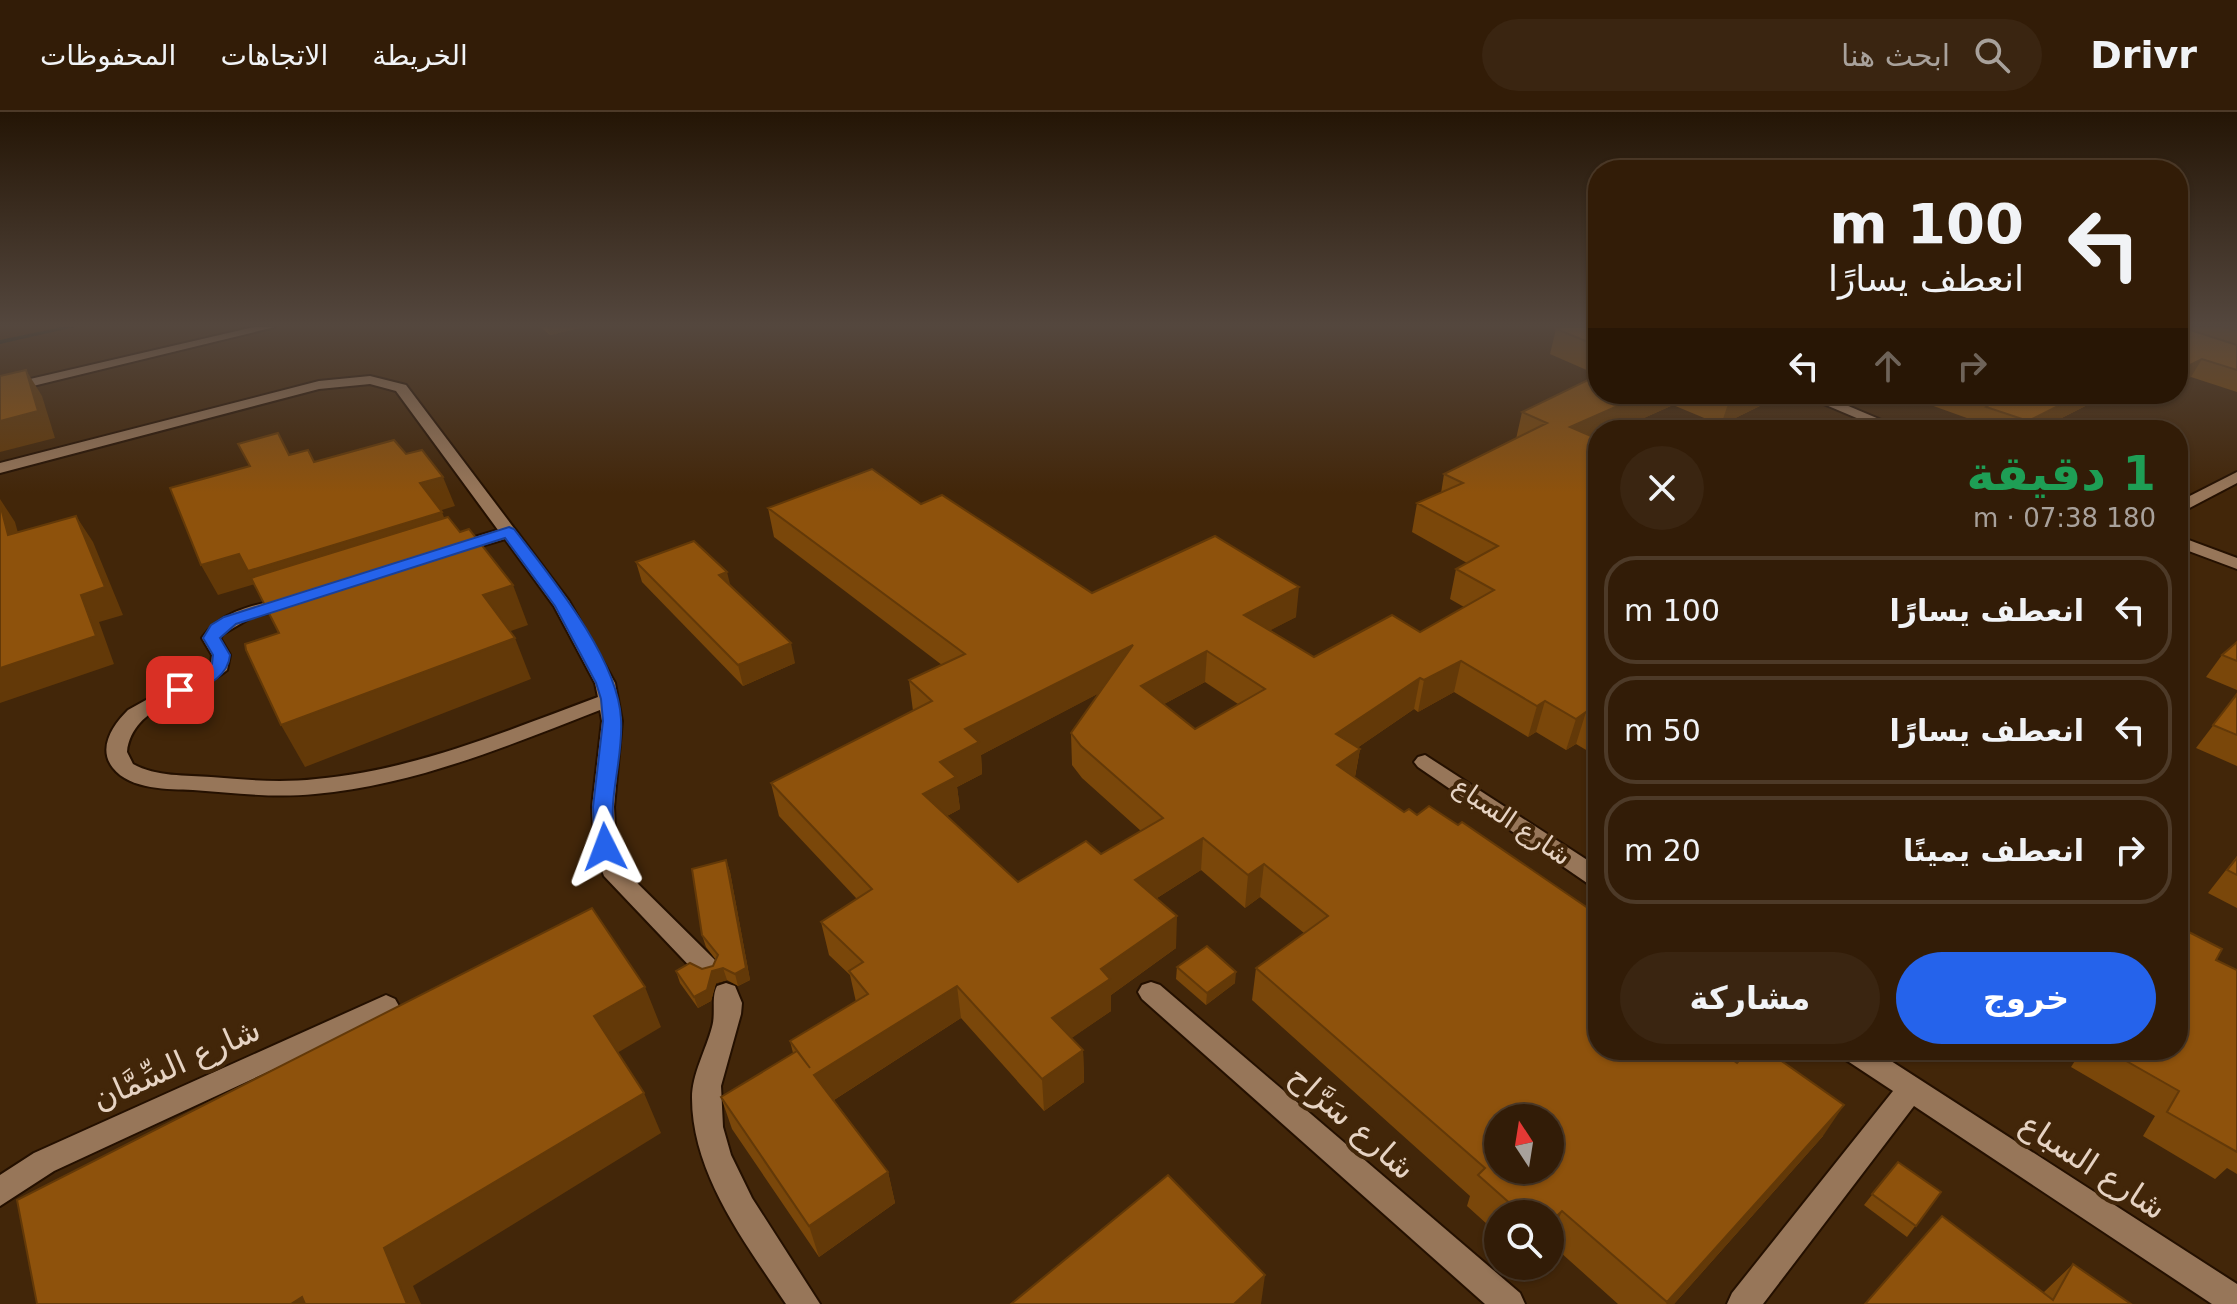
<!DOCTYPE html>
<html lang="ar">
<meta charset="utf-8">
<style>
:root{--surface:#321c07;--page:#3a2511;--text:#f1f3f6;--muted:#a8a19b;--line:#4d3a28;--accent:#2563eb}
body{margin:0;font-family:"DejaVu Sans","Noto Sans Arabic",sans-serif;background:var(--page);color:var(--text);direction:rtl;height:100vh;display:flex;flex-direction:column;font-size:30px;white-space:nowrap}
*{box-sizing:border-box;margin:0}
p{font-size:26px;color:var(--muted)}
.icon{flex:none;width:44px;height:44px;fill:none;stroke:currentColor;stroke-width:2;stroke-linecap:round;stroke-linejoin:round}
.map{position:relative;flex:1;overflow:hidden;direction:ltr}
.sheet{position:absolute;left:1588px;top:308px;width:600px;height:640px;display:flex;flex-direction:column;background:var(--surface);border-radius:32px;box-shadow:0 2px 6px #0004,0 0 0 2px var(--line);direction:rtl}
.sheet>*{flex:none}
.hud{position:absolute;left:1588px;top:48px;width:600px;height:244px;border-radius:32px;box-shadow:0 2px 6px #0004,0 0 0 2px var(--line);direction:rtl;background:#321c07;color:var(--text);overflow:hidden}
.needle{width:52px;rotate:348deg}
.tools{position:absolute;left:1484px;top:992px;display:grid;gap:16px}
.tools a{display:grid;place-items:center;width:80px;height:80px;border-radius:50%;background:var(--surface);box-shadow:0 2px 6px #0004,0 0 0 2px var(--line);font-size:40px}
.pin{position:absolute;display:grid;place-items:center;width:68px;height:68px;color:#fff;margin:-34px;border-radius:16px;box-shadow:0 4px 12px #0006}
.me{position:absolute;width:88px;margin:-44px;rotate:357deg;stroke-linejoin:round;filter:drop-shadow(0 0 6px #0008)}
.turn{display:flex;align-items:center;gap:28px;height:168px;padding:0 32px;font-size:36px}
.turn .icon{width:104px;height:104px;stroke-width:2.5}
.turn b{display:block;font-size:56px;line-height:68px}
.lanes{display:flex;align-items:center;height:76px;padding:0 32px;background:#0003;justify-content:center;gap:40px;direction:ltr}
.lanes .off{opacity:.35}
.round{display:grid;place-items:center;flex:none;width:84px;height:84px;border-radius:42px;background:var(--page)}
.overview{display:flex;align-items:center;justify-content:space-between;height:136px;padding:0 32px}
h1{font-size:48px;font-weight:700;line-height:60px;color:#1e9e55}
.cta{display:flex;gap:16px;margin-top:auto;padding:16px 32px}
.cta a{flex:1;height:92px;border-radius:48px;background:var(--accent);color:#fff;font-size:32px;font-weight:700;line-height:92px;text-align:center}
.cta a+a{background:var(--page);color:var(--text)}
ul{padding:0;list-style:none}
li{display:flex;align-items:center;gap:24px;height:108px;margin:0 16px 12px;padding:0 16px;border:4px solid var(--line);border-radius:32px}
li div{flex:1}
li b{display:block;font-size:30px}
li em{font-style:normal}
header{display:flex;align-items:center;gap:48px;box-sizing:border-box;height:112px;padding:0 40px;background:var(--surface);border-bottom:2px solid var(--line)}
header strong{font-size:38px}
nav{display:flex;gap:44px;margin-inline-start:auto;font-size:28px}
.search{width:560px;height:72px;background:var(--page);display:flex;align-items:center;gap:20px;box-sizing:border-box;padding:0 28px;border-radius:44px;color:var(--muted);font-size:30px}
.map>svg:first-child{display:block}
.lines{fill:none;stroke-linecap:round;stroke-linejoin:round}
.stream{fill:#071c19;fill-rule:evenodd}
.minor-casing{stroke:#241000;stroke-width:4}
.minor{fill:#977659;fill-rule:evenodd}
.wall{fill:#7a470a;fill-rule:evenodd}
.shaded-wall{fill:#633908}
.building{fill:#8e520c;stroke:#633908;stroke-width:2;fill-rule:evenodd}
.route{fill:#2563eb;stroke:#184099;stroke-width:2}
.labels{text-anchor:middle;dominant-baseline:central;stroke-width:8;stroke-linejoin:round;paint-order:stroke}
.street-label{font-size:26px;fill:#e6d3c3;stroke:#422609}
.near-street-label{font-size:32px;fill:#e6d3c3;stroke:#422609}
</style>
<header>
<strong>Drivr</strong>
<div class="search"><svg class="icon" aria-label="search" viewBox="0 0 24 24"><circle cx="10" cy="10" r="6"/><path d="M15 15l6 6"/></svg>ابحث هنا</div>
<nav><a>الخريطة</a><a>الاتجاهات</a><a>المحفوظات</a></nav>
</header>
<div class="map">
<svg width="2237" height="1192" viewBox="0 0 2237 1192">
<rect width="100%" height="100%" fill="#422609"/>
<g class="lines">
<path class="stream" d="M 62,215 L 75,215 L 0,232 L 0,228 Z"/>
<defs>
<g id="minor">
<path d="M 254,215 L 275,215 L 0,282 L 0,274 Z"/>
<path d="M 370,264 L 406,273 L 569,489 L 615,571 L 622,609 L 614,695 L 616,735 L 626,760 L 716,849 L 719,856 L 716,863 L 707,866 L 698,863 L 604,764 L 594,735 L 592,695 L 602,609 L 600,598 C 507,634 415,673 315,682 C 274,686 234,681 193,678 C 169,677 130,678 113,656 C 97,636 113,613 128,598 L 211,552 L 212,543 L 202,526 C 222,497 257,493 290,485 L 299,490 L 296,494 L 252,505 L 223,522 L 220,526 L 230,543 L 227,558 C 195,585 132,592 127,640 L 133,652 C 156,665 186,663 211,665 C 246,668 281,671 316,667 C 415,658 506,619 598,585 L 595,571 L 554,494 L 505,427 L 454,442 L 446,437 L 448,433 L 498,418 L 396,279 L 370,272 L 319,277 L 0,361 L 0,351 L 319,269 Z"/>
<path d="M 1800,282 L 1820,282 L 1905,318 L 1885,318 Z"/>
<path d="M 2237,360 L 2237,371 L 2178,402 L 2178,390 Z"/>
<path d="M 2178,424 L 2237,446 L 2237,457 L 2178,435 Z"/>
<path d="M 1425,643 L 1598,755 L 1598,776 L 1590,773 L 1418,655 L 1414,650 L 1418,645 Z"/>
<path d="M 1151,870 L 1160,873 L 1520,1181 L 1525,1192 L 1485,1192 L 1142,887 L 1138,880 L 1142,873 Z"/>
<path d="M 726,871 L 735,874 L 742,891 L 741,902 L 721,974 L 723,1015 L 731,1043 L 752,1086 L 820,1192 L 786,1192 C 746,1132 692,1062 692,986 C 692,962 706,938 712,915 C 716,902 711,885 717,874 Z"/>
<path d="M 386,883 L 395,887 L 399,894 L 395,901 L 54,1059 L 0,1094 L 0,1063 L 34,1041 Z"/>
<path d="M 1839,938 L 1874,938 L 2237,1172 L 2237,1192 L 2212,1192 L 1914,994 L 1763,1192 L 1727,1192 L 1732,1181 L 1893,979 L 1843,946 Z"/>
</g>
</defs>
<use href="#minor" class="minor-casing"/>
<use href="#minor" class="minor"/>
</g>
<g class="wall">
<path d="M 540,215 L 584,215 L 550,223 Z"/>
<path d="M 1598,215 L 1598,282 L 1771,282 L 1768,290 L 1721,313 L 1673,293 L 1617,318 L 1598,318 L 1598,645 L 1576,632 L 1566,638 L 1536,620 L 1528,625 L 1454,580 L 1418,600 L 1414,597 L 1357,636 L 1360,637 L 1355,665 L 1598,938 L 1823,1024 L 1674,1192 L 1618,1192 L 1550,1131 L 1550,1102 L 1498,1102 L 1498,1122 L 1467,1094 L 1470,1084 L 1252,888 L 1256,856 L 1304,821 L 1260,785 L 1245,796 L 1201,758 L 1157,786 L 1176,836 L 1111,883 L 1111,899 L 1071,926 L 1083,938 L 1084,970 L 1044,999 L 961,906 L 834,988 L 888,1060 L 895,1091 L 819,1145 L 732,1017 L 721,985 L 793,941 L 790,929 L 856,890 L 850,863 L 829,843 L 821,810 L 857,787 L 779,704 L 771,671 L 913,599 L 909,568 L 942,553 L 774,425 L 768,396 L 921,392 L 1092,481 L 1296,505 L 1270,518 L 1314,545 L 1420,520 L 1464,495 L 1450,487 L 1456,457 L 1467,451 L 1412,420 L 1417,391 L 1441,381 L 1444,362 L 1516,327 L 1522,300 L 1598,263 L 1550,242 L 1556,217 ZM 1205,570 L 1238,592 L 1195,617 L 1164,592 ZM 1099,581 L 1071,621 L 1072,653 L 1082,666 L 1141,719 L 1101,742 L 1018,770 L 947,704 L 960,697 L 957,675 L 982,662 L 981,643 Z"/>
<path d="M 2178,215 L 2237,215 L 2237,280 L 2191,265 Z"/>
<path d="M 1900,282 L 2109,282 L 2038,318 L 1989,318 L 1977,314 L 1978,310 Z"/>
<path d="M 636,450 L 731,474 L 795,551 L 743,574 L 642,470 Z"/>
<path d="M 2237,530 L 2237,578 L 2206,565 L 2222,543 Z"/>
<path d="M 2237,582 L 2237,654 L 2196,636 Z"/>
<path d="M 2237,744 L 2237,796 L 2208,781 Z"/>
<path d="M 726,748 L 730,760 L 750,868 L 738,874 L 727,868 L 716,871 L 711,889 L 698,896 L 680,871 L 676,859 L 702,857 L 713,854 L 716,848 L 706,835 L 702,823 Z"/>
<path d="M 2216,848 L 2237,858 L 2237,1062 L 2227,1056 L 2215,1067 L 2143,1024 L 2155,1004 L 2071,955 L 2082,938 L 2178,938 Z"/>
<path d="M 1177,855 L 1235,871 L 1206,893 L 1176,867 Z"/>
<path d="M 1898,1050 L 1941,1080 L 1907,1125 L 1864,1093 Z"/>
<path d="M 2073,1152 L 2131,1192 L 1865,1192 L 2043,1181 Z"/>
</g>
<g class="shaded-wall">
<path d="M 547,215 L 584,215 L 550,223 Z"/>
<path d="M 2202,247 L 2191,265 L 2178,272 L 2178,259 Z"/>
<path d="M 26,258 L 42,284 L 55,326 L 0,340 L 0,309 Z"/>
<path d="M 1645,282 L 1676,282 L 1673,293 L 1617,318 L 1598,318 L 1598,327 L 1570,315 Z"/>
<path d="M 1739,282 L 1771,282 L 1768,290 L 1721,313 L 1730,286 Z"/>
<path d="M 2082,282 L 2109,282 L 2038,318 L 2023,318 L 2028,309 Z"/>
<path d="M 443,365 L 455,394 L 432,401 L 420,371 Z"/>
<path d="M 0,387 L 15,410 L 26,450 L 8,423 L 0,392 Z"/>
<path d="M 442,400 L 453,429 L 255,472 L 218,483 L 201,453 L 239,442 Z"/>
<path d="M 76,404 L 93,430 L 123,503 L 99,510 L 114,552 L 0,591 L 0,556 L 81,483 Z"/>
<path d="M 727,460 L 732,480 L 719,463 Z"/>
<path d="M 513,473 L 528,513 L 499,523 L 483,483 Z"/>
<path d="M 1299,475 L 1296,505 L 1242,533 L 1244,503 Z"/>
<path d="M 515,526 L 531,567 L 305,655 L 281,613 Z"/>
<path d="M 791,531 L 795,551 L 743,574 L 738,553 Z"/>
<path d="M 1133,533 L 1132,564 L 981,643 L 982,662 L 957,675 L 960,697 L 928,714 L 923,682 L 940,650 L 965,617 Z"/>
<path d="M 1207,539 L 1205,570 L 1140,605 L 1141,574 Z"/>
<path d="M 1461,549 L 1454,580 L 1418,600 L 1424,568 Z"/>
<path d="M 1420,566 L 1414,597 L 1331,654 L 1336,622 Z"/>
<path d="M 1545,589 L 1536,620 L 1528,625 L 1537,594 Z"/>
<path d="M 1586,600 L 1576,632 L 1566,638 L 1576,607 Z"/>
<path d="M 1360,637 L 1354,669 L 1337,653 Z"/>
<path d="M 1203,726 L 1201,758 L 1135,800 L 1135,768 Z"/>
<path d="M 726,748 L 730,760 L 750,868 L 738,874 L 735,862 Z"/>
<path d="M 1264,752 L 1260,785 L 1245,796 L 1248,763 Z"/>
<path d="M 1177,804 L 1176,836 L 1111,883 L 1111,899 L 1053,939 L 1052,906 L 1101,857 Z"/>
<path d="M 723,856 L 727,868 L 716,871 L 711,889 L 698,896 L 694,885 L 712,859 Z"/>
<path d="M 1236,860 L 1235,871 L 1206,893 L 1207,881 Z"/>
<path d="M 957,874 L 961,906 L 823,995 L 814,963 Z"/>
<path d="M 645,875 L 661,915 L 612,944 L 594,904 Z"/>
<path d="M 1083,938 L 1084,970 L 1044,999 L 1042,967 Z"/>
<path d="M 644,981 L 661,1021 L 413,1174 L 421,1192 L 407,1192 L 384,1136 Z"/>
<path d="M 1844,993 L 1823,1024 L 1674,1192 L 1666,1192 Z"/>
<path d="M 888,1060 L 895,1091 L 819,1145 L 809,1114 Z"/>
<path d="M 1562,1099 L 1550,1126 L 1550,1110 Z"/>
<path d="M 1265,1163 L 1261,1192 L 1234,1192 Z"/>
<path d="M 302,1185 L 309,1192 L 291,1192 Z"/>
</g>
<g class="building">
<path d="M 1563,215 L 1598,215 L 1598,234 L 1556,217 Z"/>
<path d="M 2178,215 L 2187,215 L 2187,217 L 2237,233 L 2237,258 L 2202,247 L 2178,259 Z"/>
<path d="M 2223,215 L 2237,215 L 2237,219 Z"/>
<path d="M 26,258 L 38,299 L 0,309 L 0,264 Z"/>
<path d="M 1598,263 L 1598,282 L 1645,282 L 1570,315 L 1598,327 L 1598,607 L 1586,600 L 1576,607 L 1545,589 L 1537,594 L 1461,549 L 1424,568 L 1420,566 L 1336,622 L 1360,637 L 1337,653 L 1404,700 L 1409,697 L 1417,703 L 1429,694 L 1458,713 L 1462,710 L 1598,803 L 1598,938 L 1719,938 L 1737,951 L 1749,938 L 1766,938 L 1844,993 L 1667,1190 L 1562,1099 L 1550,1110 L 1550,1102 L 1522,1102 L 1478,1063 L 1485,1056 L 1256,856 L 1328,804 L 1264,752 L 1248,763 L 1203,726 L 1135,768 L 1177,804 L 1101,857 L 1110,867 L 1052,906 L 1083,938 L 1042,967 L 957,874 L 814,963 L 888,1060 L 809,1114 L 721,985 L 797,939 L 810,956 L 790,929 L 868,882 L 849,859 L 863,850 L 821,810 L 872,777 L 771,671 L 932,589 L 909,568 L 965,542 L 768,396 L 872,357 L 921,392 L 942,383 L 1092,481 L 1215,424 L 1299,475 L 1244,503 L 1314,545 L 1392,503 L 1420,520 L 1494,478 L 1456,457 L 1498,434 L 1417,391 L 1463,371 L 1444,362 L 1547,311 L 1522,300 ZM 1133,533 L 1071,621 L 1081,634 L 1163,706 L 1101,742 L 1086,729 L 1018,770 L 923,682 L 956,665 L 940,650 L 979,630 L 965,617 ZM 1207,539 L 1265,577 L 1195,617 L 1141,574 ZM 1498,1006 L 1550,1006 L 1550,1058 L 1498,1058 Z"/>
<path d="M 1719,282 L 1739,282 L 1730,286 Z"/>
<path d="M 1961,282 L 2082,282 L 2028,309 L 1986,295 L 1990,292 Z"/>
<path d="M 278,321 L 289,343 L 308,338 L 314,350 L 394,328 L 406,342 L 422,338 L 443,365 L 420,371 L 442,400 L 248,459 L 239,442 L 201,453 L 170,376 L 250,354 L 238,332 Z"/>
<path d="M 0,392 L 8,423 L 76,404 L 105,475 L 81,483 L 96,524 L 0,556 Z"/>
<path d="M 448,405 L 460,420 L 469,417 L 513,473 L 483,483 L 515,526 L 281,613 L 246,538 L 245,532 L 279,521 L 251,466 Z"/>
<path d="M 694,429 L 727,460 L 719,463 L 791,531 L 738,553 L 636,450 Z"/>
<path d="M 2237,530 L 2237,549 L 2222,543 Z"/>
<path d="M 2237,582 L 2237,623 L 2213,613 Z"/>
<path d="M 2237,746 L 2237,763 L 2227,758 Z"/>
<path d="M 726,748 L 746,856 L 735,862 L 723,856 L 712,859 L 707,878 L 694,885 L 676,859 L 690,851 L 702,857 L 713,854 L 718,843 L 702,823 L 692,757 Z"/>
<path d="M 592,796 L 645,875 L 594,904 L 644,981 L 384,1136 L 407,1192 L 305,1192 L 302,1185 L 291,1192 L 37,1192 L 17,1088 Z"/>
<path d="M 2179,815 L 2222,837 L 2216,848 L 2237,858 L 2237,1040 L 2167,1000 L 2179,979 L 2107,938 L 2178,938 Z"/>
<path d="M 1207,834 L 1236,860 L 1207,881 L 1177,855 Z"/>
<path d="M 1898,1050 L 1941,1080 L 1916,1114 L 1872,1082 Z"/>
<path d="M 1168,1063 L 1265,1163 L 1234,1192 L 1011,1192 Z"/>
<path d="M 1942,1104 L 2053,1188 L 2073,1152 L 2131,1192 L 1865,1192 Z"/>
</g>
<linearGradient id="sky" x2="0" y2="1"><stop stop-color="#241505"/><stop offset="0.56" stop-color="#54473e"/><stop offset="1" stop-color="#54473e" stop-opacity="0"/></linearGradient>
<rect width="2237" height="381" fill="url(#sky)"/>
<path class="route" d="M 509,415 L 514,417 C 550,464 618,546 621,607 C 623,635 615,664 613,692 C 612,706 614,721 615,735 L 612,741 L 598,741 L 595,735 L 593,695 L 603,609 L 601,587 L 596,571 L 555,494 L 505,426 L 236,512 L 220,526 L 230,543 C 228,567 201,578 180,584 L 171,578 L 212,552 L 213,543 L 203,526 L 211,513 L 224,505 Z"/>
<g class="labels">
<g class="street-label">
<text transform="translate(1512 709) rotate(34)">شارع السباع</text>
</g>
<g class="near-street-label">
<text transform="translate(176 952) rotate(-24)">شارع السِّمَّان</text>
<text transform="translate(1352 1010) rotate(41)">شارع سَرَّاح</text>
<text transform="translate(2093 1054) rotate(33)">شارع السباع</text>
</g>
</g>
</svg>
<div class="tools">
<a><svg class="needle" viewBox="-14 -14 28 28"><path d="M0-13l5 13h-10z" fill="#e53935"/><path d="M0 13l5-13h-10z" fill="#a8a19b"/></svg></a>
<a><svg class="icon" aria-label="search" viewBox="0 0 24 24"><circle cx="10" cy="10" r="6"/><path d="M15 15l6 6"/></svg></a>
</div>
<div class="pin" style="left:180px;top:578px;background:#d93025"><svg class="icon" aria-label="arrive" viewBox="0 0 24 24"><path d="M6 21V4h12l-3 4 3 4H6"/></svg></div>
<svg class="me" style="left:605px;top:735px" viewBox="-20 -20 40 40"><path d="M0-17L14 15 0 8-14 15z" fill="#2563eb" stroke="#fff" stroke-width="4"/></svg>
<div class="hud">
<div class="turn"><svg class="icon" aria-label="left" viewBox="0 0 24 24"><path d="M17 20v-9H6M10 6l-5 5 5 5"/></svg><div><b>100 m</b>انعطف يسارًا</div></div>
<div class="lanes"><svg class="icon" aria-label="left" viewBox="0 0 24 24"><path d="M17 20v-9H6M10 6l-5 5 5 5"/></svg><svg class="icon off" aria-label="ahead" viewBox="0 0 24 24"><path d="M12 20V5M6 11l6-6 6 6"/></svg><svg class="icon off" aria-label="right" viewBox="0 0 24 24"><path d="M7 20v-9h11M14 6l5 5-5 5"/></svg></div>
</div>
<section class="sheet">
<div class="overview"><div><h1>1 دقيقة</h1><p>180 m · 07:38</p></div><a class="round"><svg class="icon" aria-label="close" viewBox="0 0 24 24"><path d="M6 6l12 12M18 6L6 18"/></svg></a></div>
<ul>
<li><svg class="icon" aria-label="left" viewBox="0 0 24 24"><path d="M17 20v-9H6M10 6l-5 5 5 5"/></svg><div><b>انعطف يسارًا</b></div><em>100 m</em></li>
<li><svg class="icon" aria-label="left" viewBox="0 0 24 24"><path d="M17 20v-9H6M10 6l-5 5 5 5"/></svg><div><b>انعطف يسارًا</b></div><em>50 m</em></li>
<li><svg class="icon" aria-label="right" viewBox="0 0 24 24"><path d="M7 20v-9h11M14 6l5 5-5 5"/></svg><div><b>انعطف يمينًا</b></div><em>20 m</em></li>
</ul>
<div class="cta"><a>خروج</a><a>مشاركة</a></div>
</section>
</div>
